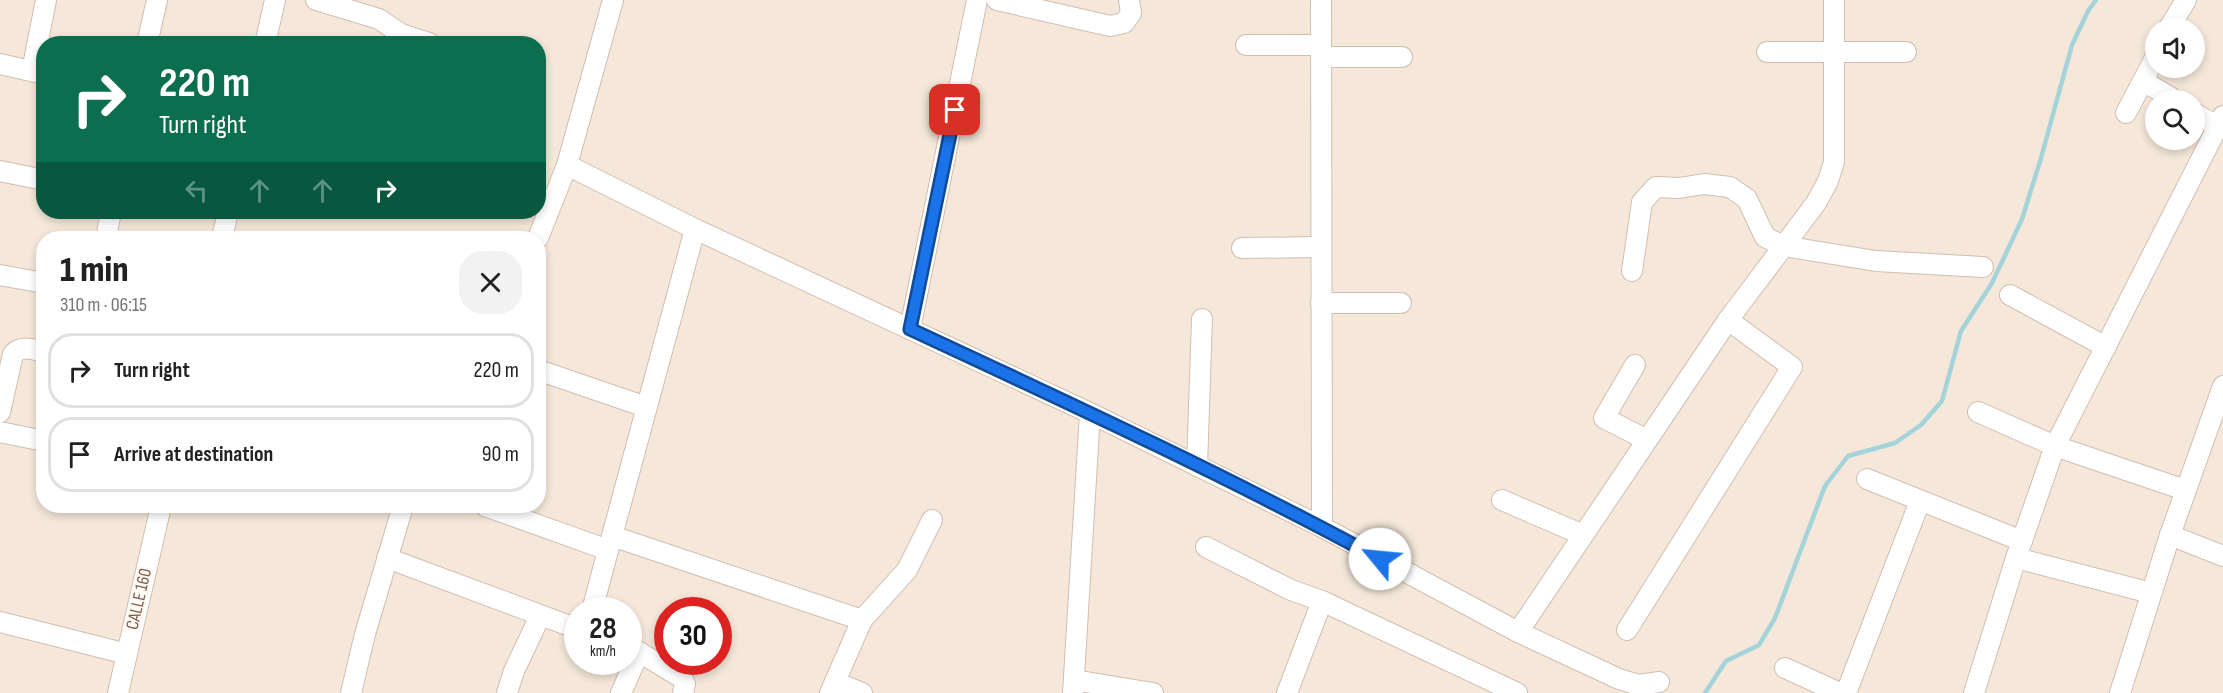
<!DOCTYPE html>
<meta charset="utf-8">
<style>
:root{--surface:#fff;--page:#f2f2f2;--text:#222;--muted:#767676;--line:#e0e0e0}
body{margin:0;font-family:"Sofia Sans Condensed",sans-serif;background:var(--page);color:var(--text);height:100vh;display:flex;flex-direction:column;font-size:22px;white-space:nowrap}
*{box-sizing:border-box;margin:0}
p{font-size:20px;color:var(--muted)}
.icon{flex:none;width:33px;height:33px;fill:none;stroke:currentColor;stroke-width:2;stroke-linecap:round;stroke-linejoin:round}
.map{position:relative;flex:1;overflow:hidden}
.panel{position:absolute;left:36px;top:231px;width:510px;height:282px;display:flex;flex-direction:column;background:var(--surface);border-radius:24px;box-shadow:0 3px 9px #0003}
.panel>*{flex:none}
.hud{position:absolute;left:36px;top:36px;width:510px;height:183px;border-radius:24px;box-shadow:0 3px 9px #0003;background:#0b6e4f;color:#fff;overflow:hidden}
.tools{position:absolute;left:2145px;top:18px;display:grid;gap:12px}
.tools a{display:grid;place-items:center;width:60px;height:60px;border-radius:50%;background:var(--surface);box-shadow:0 3px 9px #0003;font-size:30px}
.speed{position:absolute;left:564px;top:597px;display:flex;gap:12px;font-size:30px;font-weight:700;text-align:center}
.speed>*{display:grid;place-content:center;width:78px;height:78px;border-radius:50%;background:var(--surface);box-shadow:0 3px 9px #0003;line-height:1}
.speed small{font-size:15px;font-weight:400}
.speed .limit{border:9px solid #d22;background:#fff;color:#111}
.pin{position:absolute;display:grid;place-items:center;width:51px;height:51px;color:#fff;margin:-26px;border-radius:12px;box-shadow:0 3px 9px #0006}
.me{position:absolute;width:66px;margin:-33px;rotate:298deg;stroke-linejoin:round;filter:drop-shadow(0 0 4px #0008)}
.turn{display:flex;align-items:center;gap:21px;height:126px;padding:0 24px;font-size:27px}
.turn .icon{width:78px;height:78px;stroke-width:2.5}
.turn b{display:block;font-size:42px;line-height:51px}
.lanes{display:flex;align-items:center;height:57px;padding:0 24px;background:#0003;justify-content:center;gap:30px;direction:ltr}
.lanes .off{opacity:.35}
.round{display:grid;place-items:center;flex:none;width:63px;height:63px;border-radius:24px;background:var(--page)}
.headline{display:flex;align-items:center;justify-content:space-between;height:102px;padding:0 24px}
h1{font-size:36px;font-weight:800;line-height:45px}
ul{padding:0;list-style:none}
li{display:flex;align-items:center;gap:18px;height:75px;margin:0 12px 9px;padding:0 12px;border:3px solid var(--line);border-radius:24px}
li div{flex:1}
li b{display:block;font-size:22px}
li em{font-style:normal}
.map>svg:first-child{display:block}
.residential{fill:#f5e8da;fill-rule:evenodd}
.lines{fill:none;stroke-linecap:round;stroke-linejoin:round}
.stream{stroke:#a5d3da;stroke-width:4.5}
.minor-casing{stroke:#d1beb0;stroke-width:22}
.minor{stroke:#fff;stroke-width:20}
.route-casing{stroke:#114b97;stroke-width:15}
.route{stroke:#1a73e8;stroke-width:10}
.labels{text-anchor:middle;dominant-baseline:central;stroke-width:4.5;stroke-linejoin:round;paint-order:stroke}
.street-label{font-size:18px;fill:#7a5c4d;stroke:#fffaf3}
</style>
<div class="map">
<svg width="2223" height="693" viewBox="0 0 2223 693">
<rect width="100%" height="100%" fill="#fdf6ec"/>
<path class="residential" d="M 0,0 L 2223,0 L 2223,693 L 0,693 ZM 2156,28 L 2194,28 L 2194,68 L 2156,68 ZM 44,44 L 538,44 L 538,212 L 44,212 ZM 2156,100 L 2194,100 L 2194,140 L 2156,140 ZM 44,238 L 538,238 L 538,506 L 44,506 ZM 578,610 L 628,610 L 628,662 L 578,662 ZM 668,610 L 718,610 L 718,662 L 668,662 Z"/>
<g class="lines">
<path class="stream" d="M 1705,693 L 1726,661 L 1759,645 L 1775,618 L 1825,486 L 1848,456 L 1895,443 L 1921,425 L 1942,401 L 1961,331 L 1992,283 L 2022,219 L 2041,158 L 2072,45 L 2088,11 L 2096,0"/>
<defs>
<g id="minor">
<path d="M 316,0 L 379,19 L 401,34 L 429,43"/>
<path d="M 997,0 L 1110,26 L 1124,23 L 1131,13 L 1129,0"/>
<path d="M 1321,0 L 1322,527"/>
<path d="M 2169,28 L 2186,0"/>
<path d="M 147,44 L 157,0"/>
<path d="M 265,44 L 275,0"/>
<path d="M 1246,45 L 1321,45"/>
<path d="M 1767,52 L 1906,52"/>
<path d="M 1321,57 L 1402,57"/>
<path d="M 0,64 L 44,74"/>
<path d="M 32,71 L 46,0"/>
<path d="M 2143,81 L 2175,100"/>
<path d="M 2126,113 L 2156,56"/>
<path d="M 2194,113 L 2217,126"/>
<path d="M 567,165 L 695,229 L 1090,413 L 1322,527 L 1518,632 L 1619,679 L 1639,685 L 1659,682"/>
<path d="M 0,171 L 44,180"/>
<path d="M 106,238 L 111,212"/>
<path d="M 222,238 L 228,212"/>
<path d="M 538,238 L 567,165 L 613,0"/>
<path d="M 1242,248 L 1321,247"/>
<path d="M 1632,271 L 1642,202 L 1656,187 L 1679,188 L 1704,184 L 1730,187 L 1747,199 L 1765,237 L 1783,246 L 1876,261 L 1983,267"/>
<path d="M 0,275 L 44,283"/>
<path d="M 2010,295 L 2106,347"/>
<path d="M 1321,303 L 1401,303"/>
<path d="M 910,329 L 977,0"/>
<path d="M 1635,365 L 1604,418 L 1647,440"/>
<path d="M 538,370 L 646,407"/>
<path d="M 0,412 L 13,354 C 22,345 32,349 44,352"/>
<path d="M 1978,412 L 2055,446 L 2185,490"/>
<path d="M 0,432 L 44,441"/>
<path d="M 1197,466 L 1202,319"/>
<path d="M 1867,479 L 2022,541"/>
<path d="M 1502,500 L 1583,535"/>
<path d="M 485,506 L 608,550"/>
<path d="M 2170,535 L 2223,556"/>
<path d="M 612,536 L 862,620"/>
<path d="M 1206,547 L 1291,590 L 1322,601"/>
<path d="M 387,558 L 578,629"/>
<path d="M 2016,558 L 2151,593"/>
<path d="M 592,610 L 695,229"/>
<path d="M 0,622 L 127,654"/>
<path d="M 1627,630 L 1792,367 L 1728,320"/>
<path d="M 1518,632 L 1728,320 L 1816,203 L 1828,181 L 1834,162 L 1834,0"/>
<path d="M 628,648 L 639,652 L 682,678 L 685,684 L 683,693"/>
<path d="M 1785,668 L 1840,693"/>
<path d="M 1074,680 L 1153,693"/>
<path d="M 835,682 L 862,693"/>
<path d="M 118,693 L 161,506"/>
<path d="M 351,693 L 365,634 L 403,506"/>
<path d="M 507,693 L 514,671 L 540,616"/>
<path d="M 621,693 L 639,652"/>
<path d="M 830,693 L 862,620 L 907,570 L 932,520"/>
<path d="M 1073,693 L 1090,413"/>
<path d="M 1287,693 L 1322,601 L 1517,693"/>
<path d="M 1846,693 L 1920,501"/>
<path d="M 1974,693 L 2016,558 L 2055,446 L 2223,116"/>
<path d="M 2120,693 L 2170,535 L 2223,386"/>
</g>
</defs>
<use href="#minor" class="minor-casing"/>
<use href="#minor" class="minor"/>
</g>
<g class="lines">
<defs>
<path id="route" d="M 955,110 L 910,329 C 1069,403 1227,476 1380,559"/>
</defs>
<use href="#route" class="route-casing"/>
<use href="#route" class="route"/>
</g>
<g class="labels">
<g class="street-label">
<text transform="translate(139 599) rotate(-77)">CALLE 160</text>
</g>
</g>
</svg>
<div class="tools">
<a><svg class="icon" aria-label="sound" viewBox="0 0 24 24"><path d="M4 9h4l5-4v14l-5-4H4zM17 9q2 3 0 6"/></svg></a>
<a><svg class="icon" aria-label="search" viewBox="0 0 24 24"><circle cx="10" cy="10" r="6"/><path d="M15 15l6 6"/></svg></a>
</div>
<div class="speed"><div>28<small>km/h</small></div><div class="limit">30</div></div>
<div class="pin" style="left:955px;top:110px;background:#d93025"><svg class="icon" aria-label="arrive" viewBox="0 0 24 24"><path d="M6 21V4h12l-3 4 3 4H6"/></svg></div>
<svg class="me" style="left:1380px;top:559px" viewBox="-20 -20 40 40"><circle r="19" fill="#fff"/><path d="M0-13L10 11 0 6-10 11z" fill="#1a73e8"/></svg>
<div class="hud">
<div class="turn"><svg class="icon" aria-label="right" viewBox="0 0 24 24"><path d="M7 20v-9h11M14 6l5 5-5 5"/></svg><div><b>220 m</b>Turn right</div></div>
<div class="lanes"><svg class="icon off" aria-label="left" viewBox="0 0 24 24"><path d="M17 20v-9H6M10 6l-5 5 5 5"/></svg><svg class="icon off" aria-label="ahead" viewBox="0 0 24 24"><path d="M12 20V5M6 11l6-6 6 6"/></svg><svg class="icon off" aria-label="ahead" viewBox="0 0 24 24"><path d="M12 20V5M6 11l6-6 6 6"/></svg><svg class="icon" aria-label="right" viewBox="0 0 24 24"><path d="M7 20v-9h11M14 6l5 5-5 5"/></svg></div>
</div>
<section class="panel">
<div class="headline"><div><h1>1 min</h1><p>310 m · 06:15</p></div><a class="round"><svg class="icon" aria-label="close" viewBox="0 0 24 24"><path d="M6 6l12 12M18 6L6 18"/></svg></a></div>
<ul>
<li><svg class="icon" aria-label="right" viewBox="0 0 24 24"><path d="M7 20v-9h11M14 6l5 5-5 5"/></svg><div><b>Turn right</b></div><em>220 m</em></li>
<li><svg class="icon" aria-label="arrive" viewBox="0 0 24 24"><path d="M6 21V4h12l-3 4 3 4H6"/></svg><div><b>Arrive at destination</b></div><em>90 m</em></li>
</ul>
</section>
</div>
